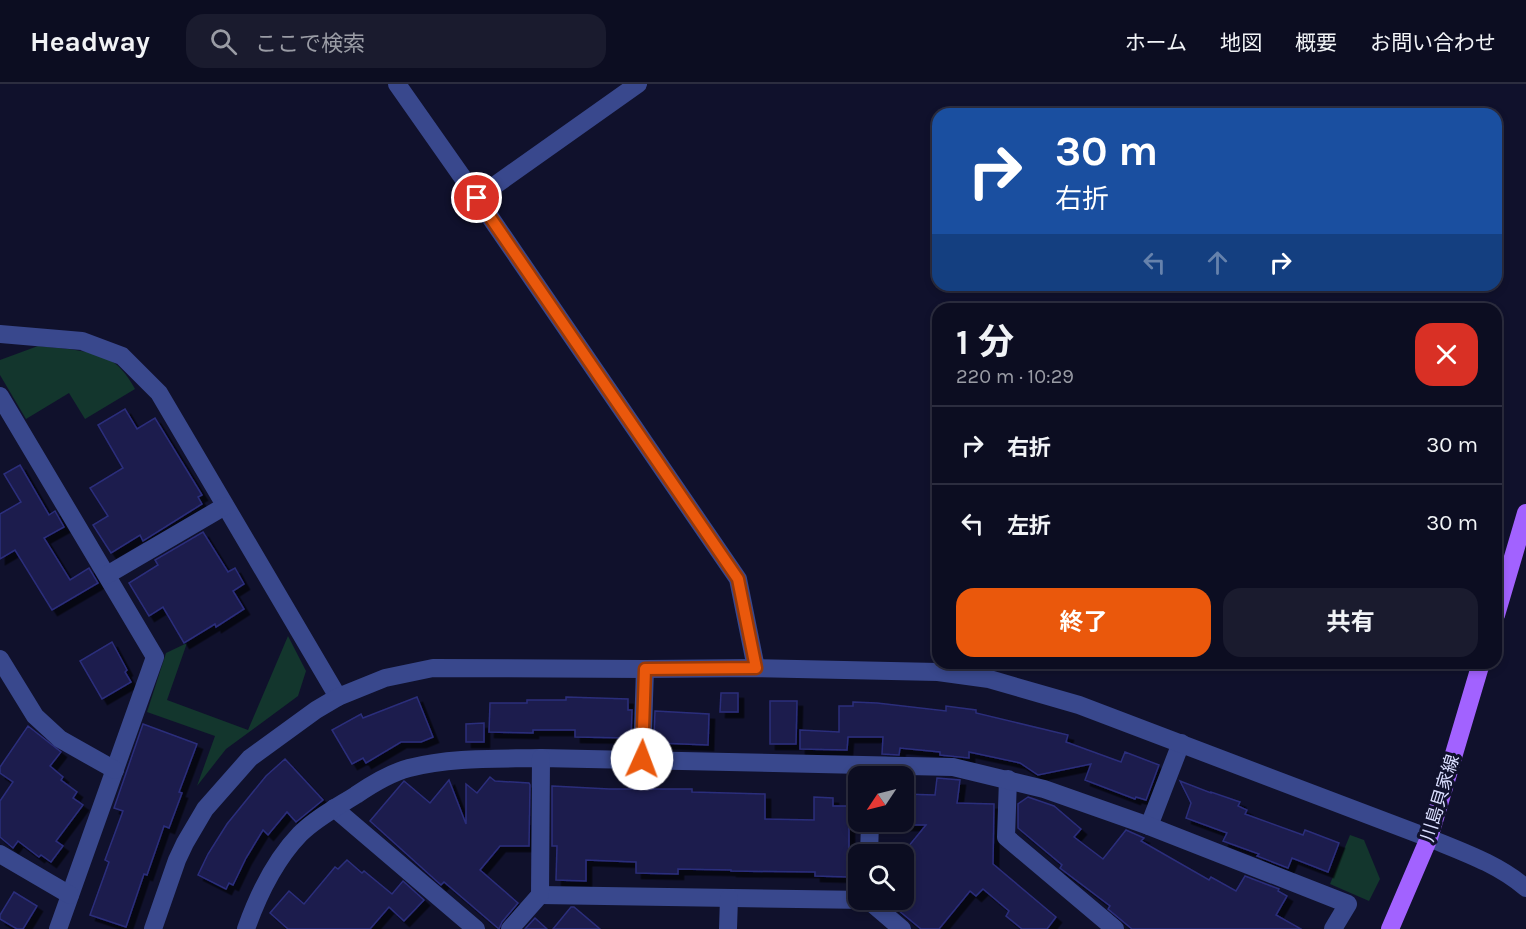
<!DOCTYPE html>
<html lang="ja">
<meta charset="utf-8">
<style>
:root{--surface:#0c0d21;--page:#1a1b2e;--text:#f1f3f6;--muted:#9a9ca5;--line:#2c2d3f;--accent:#ea580c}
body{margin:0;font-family:Karla,"Noto Sans JP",sans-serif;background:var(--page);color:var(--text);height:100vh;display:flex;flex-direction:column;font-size:22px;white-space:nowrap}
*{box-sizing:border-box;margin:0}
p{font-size:20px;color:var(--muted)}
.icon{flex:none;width:33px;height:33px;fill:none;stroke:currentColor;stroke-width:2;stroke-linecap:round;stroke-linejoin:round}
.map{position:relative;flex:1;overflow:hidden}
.side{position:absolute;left:932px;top:219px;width:570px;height:366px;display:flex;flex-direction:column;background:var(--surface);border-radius:18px;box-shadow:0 3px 9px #0003,0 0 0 2px var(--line)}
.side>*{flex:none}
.hud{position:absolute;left:932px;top:24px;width:570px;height:183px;border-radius:18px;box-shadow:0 3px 9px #0003,0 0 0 2px var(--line);background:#1a4fa0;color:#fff;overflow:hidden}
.needle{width:39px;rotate:235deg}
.tools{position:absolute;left:848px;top:682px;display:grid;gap:12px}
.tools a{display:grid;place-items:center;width:66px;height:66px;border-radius:12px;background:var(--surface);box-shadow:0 3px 9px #0003,0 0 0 2px var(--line);font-size:30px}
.pin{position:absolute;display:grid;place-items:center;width:51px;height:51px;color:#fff;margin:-26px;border:3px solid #fff;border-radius:50%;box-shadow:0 2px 6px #0007}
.me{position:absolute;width:66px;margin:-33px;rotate:2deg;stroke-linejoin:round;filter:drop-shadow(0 0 4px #0008)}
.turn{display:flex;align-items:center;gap:21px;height:126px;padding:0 24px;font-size:27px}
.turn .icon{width:78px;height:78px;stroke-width:2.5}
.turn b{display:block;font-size:42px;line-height:51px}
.lanes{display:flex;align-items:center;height:57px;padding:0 24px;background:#0003;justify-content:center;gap:30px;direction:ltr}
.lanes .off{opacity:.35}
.round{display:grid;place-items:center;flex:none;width:63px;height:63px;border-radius:18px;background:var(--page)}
.overview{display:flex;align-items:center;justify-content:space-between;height:102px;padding:0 24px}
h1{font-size:36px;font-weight:700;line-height:45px}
.action{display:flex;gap:12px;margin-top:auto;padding:12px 24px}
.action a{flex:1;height:69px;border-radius:18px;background:var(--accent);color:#fff;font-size:24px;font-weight:700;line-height:69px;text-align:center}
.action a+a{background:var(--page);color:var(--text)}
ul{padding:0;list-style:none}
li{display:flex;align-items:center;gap:18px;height:78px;padding:0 24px;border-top:2px solid var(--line)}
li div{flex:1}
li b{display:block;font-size:22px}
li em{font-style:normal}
header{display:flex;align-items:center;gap:36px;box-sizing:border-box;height:84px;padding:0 30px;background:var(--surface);border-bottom:2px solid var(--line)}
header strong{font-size:28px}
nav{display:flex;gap:33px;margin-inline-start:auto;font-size:21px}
.search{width:420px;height:54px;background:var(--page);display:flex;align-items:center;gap:15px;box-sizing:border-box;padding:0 21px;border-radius:18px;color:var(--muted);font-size:22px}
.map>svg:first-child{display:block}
.green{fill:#13362d}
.building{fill:#1b1c4e;stroke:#2c2e7b;stroke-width:1.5;filter:url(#shadow)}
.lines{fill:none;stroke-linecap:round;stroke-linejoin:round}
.minor{stroke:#39488d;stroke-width:18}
.major{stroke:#a262ff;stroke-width:18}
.route-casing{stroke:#983908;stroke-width:15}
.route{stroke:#ea580c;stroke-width:10}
.labels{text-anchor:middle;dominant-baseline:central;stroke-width:6;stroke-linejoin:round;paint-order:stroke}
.street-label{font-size:18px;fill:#dbdfff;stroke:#10112c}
</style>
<header>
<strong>Headway</strong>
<div class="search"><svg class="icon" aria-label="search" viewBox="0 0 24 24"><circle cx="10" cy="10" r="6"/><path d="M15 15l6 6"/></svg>ここで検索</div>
<nav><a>ホーム</a><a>地図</a><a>概要</a><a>お問い合わせ</a></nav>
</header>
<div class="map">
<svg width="1526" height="845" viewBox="0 0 1526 845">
<defs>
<filter id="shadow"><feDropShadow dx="5.5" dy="5.5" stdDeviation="0" flood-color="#0009"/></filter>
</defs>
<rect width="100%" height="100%" fill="#10112c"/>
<g class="green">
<path d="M 38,262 C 62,265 105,265 121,285 C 127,291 131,298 135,305 L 85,335 L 69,309 L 26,335 L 0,291 L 0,276 Z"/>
<path d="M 288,552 L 306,587 L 298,612 L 226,665 L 197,702 L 215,652 L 147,628 L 166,569 L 187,559 L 167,616 L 248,646 Z"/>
<path d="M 1350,751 L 1364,756 L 1380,795 L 1369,817 L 1330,800 Z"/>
</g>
<g class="building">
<path d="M 125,325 L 137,345 L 155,334 L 202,411 L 198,413 L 202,420 L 143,457 L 140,451 L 111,469 L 93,441 L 108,432 L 90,404 L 123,384 L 98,341 Z"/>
<path d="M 20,381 L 49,431 L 55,427 L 64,443 L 44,454 L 70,496 L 89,484 L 98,499 L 52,526 L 15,466 L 0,475 L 0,430 L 21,418 L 4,390 Z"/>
<path d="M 203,448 L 228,488 L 235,484 L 244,500 L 233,507 L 244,525 L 216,543 L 215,540 L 184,559 L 163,523 L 149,532 L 129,499 L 158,481 L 155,476 Z"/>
<path d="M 112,558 L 127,586 L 125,588 L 131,598 L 102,615 L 80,577 Z"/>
<path d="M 721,609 L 738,609 L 738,628 L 720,628 Z"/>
<path d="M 417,613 L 433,653 L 421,658 L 401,658 L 366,679 L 363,674 L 352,680 L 332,646 L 361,630 L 363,634 Z"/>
<path d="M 566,613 L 628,615 L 628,626 L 632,626 L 631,654 L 575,653 L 575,646 L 533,646 L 533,649 L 489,648 L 490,619 L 527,619 L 527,616 L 566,616 Z"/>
<path d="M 770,617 L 797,617 L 796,660 L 770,660 Z"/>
<path d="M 853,618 L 877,619 L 946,627 L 946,622 L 976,626 L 976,629 L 1068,651 L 1066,658 L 1121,678 L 1125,668 L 1159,681 L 1146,716 L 1136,713 L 1135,715 L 1085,696 L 1091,680 L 1038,691 L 1020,679 L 969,668 L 969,674 L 940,671 L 940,668 L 900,664 L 899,671 L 882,670 L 883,653 L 848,653 L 847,666 L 800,665 L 800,646 L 839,648 L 839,622 L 853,622 Z"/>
<path d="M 655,627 L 709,630 L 708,661 L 658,659 L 658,654 L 654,654 Z"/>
<path d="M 484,639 L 484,658 L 466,658 L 466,640 Z"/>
<path d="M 143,640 L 197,660 L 179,708 L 182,709 L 169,744 L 164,742 L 147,791 L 144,790 L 126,843 L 90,831 L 109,778 L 105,776 L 123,727 L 114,724 Z"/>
<path d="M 28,642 L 61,668 L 50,682 L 63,693 L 61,696 L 77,708 L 73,714 L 83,721 L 56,757 L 63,762 L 51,778 L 41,771 L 39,773 L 18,757 L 13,764 L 0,753 L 0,717 L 13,698 L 0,689 L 0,683 Z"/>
<path d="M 285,675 L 323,716 L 296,738 L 287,728 L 268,751 L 263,746 L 246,774 L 233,801 L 229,799 L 226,805 L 198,791 L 208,770 L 227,740 L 266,692 Z"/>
<path d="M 490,693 L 495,697 L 529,699 L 530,701 L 529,762 L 500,762 L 480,786 L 518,819 L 502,838 L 499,845 L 444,798 L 441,801 L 370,737 L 404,697 L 430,719 L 449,696 L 466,740 L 466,700 L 477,709 Z"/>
<path d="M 937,694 L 960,696 L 957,719 L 994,720 L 993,780 L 1056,833 L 1047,845 L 1022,845 L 1006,832 L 1009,827 L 983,805 L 976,812 L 970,807 L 939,845 L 921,845 L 886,816 L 903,816 L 903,769 L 926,741 L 903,741 L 903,710 L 935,711 Z"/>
<path d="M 1180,697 L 1211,709 L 1211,708 L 1240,718 L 1238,722 L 1247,726 L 1245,730 L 1303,751 L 1305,746 L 1339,759 L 1328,788 L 1292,774 L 1288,784 L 1257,772 L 1259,770 L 1223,757 L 1227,749 L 1186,734 L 1191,719 Z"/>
<path d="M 552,702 L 609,705 L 692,705 L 692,708 L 765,710 L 765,735 L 814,736 L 814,713 L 833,714 L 833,722 L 849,722 L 849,793 L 815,792 L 815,788 L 731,787 L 731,786 L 678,785 L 678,790 L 636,789 L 636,778 L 586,776 L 586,797 L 556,796 L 557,762 L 552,762 Z"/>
<path d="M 1028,713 L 1054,722 L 1081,745 L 1074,753 L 1103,775 L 1126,746 L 1144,754 L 1141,757 L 1209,796 L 1211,793 L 1236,807 L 1245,792 L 1279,805 L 1278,807 L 1287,812 L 1276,831 L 1301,845 L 1132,845 L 1108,825 L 1110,822 L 1060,784 L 1062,781 L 1018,744 L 1018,720 Z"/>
<path d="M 347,776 L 362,789 L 364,787 L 392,810 L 403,797 L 424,816 L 404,837 L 389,823 L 370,845 L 288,845 L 270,829 L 289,807 L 304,820 L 335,783 L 338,785 Z"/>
<path d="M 14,808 L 37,822 L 23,845 L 17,845 L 0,835 L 0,831 Z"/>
<path d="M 571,823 L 574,823 L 600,845 L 553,845 Z"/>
<path d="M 535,834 L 547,845 L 525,845 Z"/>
</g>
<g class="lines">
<g class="minor">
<path d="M 397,0 L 477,114 L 738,495 L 756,584"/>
<path d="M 477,114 L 638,0"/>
<path d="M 0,250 L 82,257 L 122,272 L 159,309 L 338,613"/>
<path d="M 0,312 L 155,573 L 58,845"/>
<path d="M 107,491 L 225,422"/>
<path d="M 0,575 L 35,632 L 60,655 L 115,686"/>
<path d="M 642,675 L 645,585"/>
<path d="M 1008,695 L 1006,753 L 1115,845"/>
<path d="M 334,724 L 476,845"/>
<path d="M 1149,742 L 1181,659"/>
<path d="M 0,770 L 70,811"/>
<path d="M 869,771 L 870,738"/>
<path d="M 540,811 L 868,816 L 902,845"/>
<path d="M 153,845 L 177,776 L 185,759 L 205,725 L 250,674 L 316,626 L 338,613 L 385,594 L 433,584 L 645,585 L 756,584 L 938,588 L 989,595 L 1079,621 L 1429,754 C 1463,768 1498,780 1526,804"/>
<path d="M 246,845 C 258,811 275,776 300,750 C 316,734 337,723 356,711 C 372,700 390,689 409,684 C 451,673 497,675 541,674 L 953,683 L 1044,705 L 1149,742 L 1348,820 L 1333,845"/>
<path d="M 510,845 L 540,811 L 541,674"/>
<path d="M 728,845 L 729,814"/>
</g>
<g class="major">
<path d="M 1496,531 L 1526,429"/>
<path d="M 1390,845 L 1429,754 L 1481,579"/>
</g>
</g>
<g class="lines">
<defs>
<path id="route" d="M 477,114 L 738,495 L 756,584 L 645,585 L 642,675"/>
</defs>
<use href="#route" class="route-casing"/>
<use href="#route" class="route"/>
</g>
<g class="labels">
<g class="street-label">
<text transform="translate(1440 714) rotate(-73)">川島貝家線</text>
</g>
</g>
</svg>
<div class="tools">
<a><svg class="needle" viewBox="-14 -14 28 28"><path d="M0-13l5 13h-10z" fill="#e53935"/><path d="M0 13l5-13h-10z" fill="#9a9ca5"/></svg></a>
<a><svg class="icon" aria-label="search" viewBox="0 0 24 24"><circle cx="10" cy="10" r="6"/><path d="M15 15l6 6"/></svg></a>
</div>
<div class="pin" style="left:477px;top:114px;background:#d93025"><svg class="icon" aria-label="arrive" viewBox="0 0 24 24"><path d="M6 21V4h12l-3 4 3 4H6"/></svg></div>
<svg class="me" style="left:642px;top:675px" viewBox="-20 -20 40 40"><circle r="19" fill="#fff"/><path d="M0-13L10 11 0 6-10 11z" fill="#ea580c"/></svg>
<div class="hud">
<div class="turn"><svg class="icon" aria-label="right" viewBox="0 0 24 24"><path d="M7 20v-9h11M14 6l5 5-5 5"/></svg><div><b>30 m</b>右折</div></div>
<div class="lanes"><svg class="icon off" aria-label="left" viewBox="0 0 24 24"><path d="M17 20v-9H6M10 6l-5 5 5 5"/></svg><svg class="icon off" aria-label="ahead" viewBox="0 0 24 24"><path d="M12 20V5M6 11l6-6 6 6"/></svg><svg class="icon" aria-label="right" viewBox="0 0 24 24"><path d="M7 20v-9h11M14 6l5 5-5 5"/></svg></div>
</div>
<section class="side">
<div class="overview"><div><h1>1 分</h1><p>220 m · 10:29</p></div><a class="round" style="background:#d93025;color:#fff"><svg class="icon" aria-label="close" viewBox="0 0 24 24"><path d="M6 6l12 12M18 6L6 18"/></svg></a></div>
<ul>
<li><svg class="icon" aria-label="right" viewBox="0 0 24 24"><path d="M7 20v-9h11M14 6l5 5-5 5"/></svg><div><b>右折</b></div><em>30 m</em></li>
<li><svg class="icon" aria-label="left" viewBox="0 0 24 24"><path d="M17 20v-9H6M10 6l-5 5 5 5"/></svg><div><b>左折</b></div><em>30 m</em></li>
</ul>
<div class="action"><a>終了</a><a>共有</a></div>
</section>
</div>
